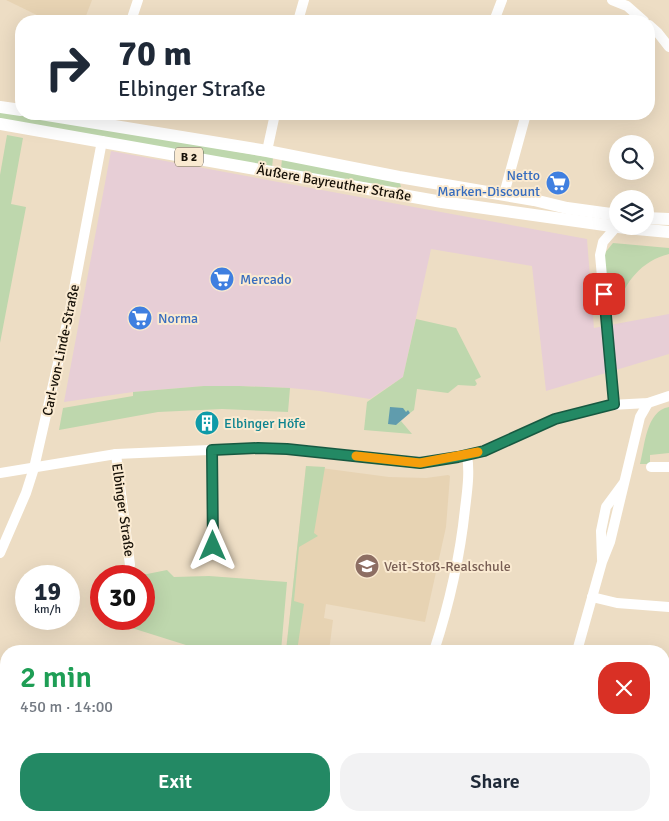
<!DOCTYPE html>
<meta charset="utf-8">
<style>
:root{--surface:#fff;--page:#f2f2f3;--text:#1f2937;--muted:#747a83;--accent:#238964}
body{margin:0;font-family:Signika,sans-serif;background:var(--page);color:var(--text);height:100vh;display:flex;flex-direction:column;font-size:19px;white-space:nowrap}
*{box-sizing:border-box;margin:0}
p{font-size:16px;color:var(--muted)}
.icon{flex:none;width:28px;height:28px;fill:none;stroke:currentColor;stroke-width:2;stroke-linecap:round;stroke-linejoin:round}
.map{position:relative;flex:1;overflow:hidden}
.side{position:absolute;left:0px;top:645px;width:670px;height:176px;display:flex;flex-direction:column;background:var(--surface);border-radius:20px 20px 0 0;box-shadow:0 5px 20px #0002}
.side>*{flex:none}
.banner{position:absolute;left:15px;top:15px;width:640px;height:105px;border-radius:20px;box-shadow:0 5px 20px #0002;background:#fff;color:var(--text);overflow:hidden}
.fabs{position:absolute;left:609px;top:135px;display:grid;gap:10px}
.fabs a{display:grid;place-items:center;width:45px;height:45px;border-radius:50%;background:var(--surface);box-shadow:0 5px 20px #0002;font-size:25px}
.speed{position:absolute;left:15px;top:565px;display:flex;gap:10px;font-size:25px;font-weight:700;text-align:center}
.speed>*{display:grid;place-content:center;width:65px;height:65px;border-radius:50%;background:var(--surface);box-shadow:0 5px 20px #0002;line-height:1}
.speed small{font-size:12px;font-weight:400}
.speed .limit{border:8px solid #d22;background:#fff;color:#111}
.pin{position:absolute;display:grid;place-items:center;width:42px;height:42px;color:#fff;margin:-21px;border-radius:10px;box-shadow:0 2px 8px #0006}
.me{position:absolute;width:55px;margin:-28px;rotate:0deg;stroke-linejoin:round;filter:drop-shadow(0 0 4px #0008)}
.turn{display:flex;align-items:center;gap:18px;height:105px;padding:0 20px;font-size:22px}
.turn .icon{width:65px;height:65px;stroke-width:2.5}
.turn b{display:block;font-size:35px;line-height:42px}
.round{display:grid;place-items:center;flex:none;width:52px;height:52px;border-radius:20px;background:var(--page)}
.headline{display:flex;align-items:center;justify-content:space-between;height:85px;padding:0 20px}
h1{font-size:30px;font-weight:600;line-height:38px;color:#1e9e55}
.action{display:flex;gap:10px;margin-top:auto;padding:10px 20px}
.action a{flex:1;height:58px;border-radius:20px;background:var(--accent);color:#fff;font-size:20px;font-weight:600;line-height:58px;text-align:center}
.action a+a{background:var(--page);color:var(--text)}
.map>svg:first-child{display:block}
.commercial{fill:#e7ced6}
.built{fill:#e7d3b3}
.green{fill:#bed7ad}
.water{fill:#609cad}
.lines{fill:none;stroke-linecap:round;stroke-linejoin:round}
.minor{stroke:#fff;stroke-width:10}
.major{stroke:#fff;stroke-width:12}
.route-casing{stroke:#175941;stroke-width:12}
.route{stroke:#238964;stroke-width:9}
.slow{stroke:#f59e0b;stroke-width:9}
.labels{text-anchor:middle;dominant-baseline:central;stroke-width:4;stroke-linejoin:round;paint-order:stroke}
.shield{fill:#faead1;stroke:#5b5244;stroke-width:1}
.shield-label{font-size:12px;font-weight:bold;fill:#171108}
.shop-label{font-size:14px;fill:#366cbe;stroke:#faead1;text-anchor:start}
.street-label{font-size:14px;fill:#171108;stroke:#faead1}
.culture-label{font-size:14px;fill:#0d838f;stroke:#faead1;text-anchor:start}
.education-label{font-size:14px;fill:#785e54;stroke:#faead1;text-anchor:start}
</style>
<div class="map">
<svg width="669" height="821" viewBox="0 0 669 821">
<rect width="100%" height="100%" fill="#edddc4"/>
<path class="commercial" d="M 111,151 L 587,239 L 594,328 L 669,314 L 669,354 L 546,391 L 532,266 L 431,249 L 403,377 L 370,399 L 320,391 L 290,388 L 239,386 L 204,386 L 133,392 L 64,402 Z"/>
<g class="built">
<path d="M 6,0 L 92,0 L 84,21 L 44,21 L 45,19 Z"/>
<path d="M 306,466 L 389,477 L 426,478 L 448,475 L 450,476 L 446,527 L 425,622 L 326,604 L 324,618 L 333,620 L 329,651 L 286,651 Z"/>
<path d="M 278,815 L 317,815 L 315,821 L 276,821 Z"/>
</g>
<g class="green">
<path d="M 0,111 L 273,158 L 272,168 L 0,119 Z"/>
<path d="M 7,135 L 23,138 L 11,204 L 26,207 L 0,343 L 0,175 Z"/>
<path d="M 282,159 L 400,183 L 401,187 L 400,188 L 281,169 Z"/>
<path d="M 613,243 L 669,248 L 669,254 C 641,261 625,282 617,308 L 610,309 L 604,254 Z"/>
<path d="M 416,319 L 456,328 L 481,377 L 475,380 L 477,384 L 475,386 L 458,385 L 448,393 L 417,389 L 414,410 L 410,413 L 408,410 L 396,425 L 401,421 L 412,434 L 364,430 L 367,402 L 403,377 Z"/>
<path d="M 204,386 L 239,386 L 290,388 L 288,412 L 222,409 L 158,412 L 59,430 L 63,408 L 133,396 L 133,392 Z"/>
<path d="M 669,407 L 669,453 L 650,455 L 650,464 L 640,464 C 645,445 646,411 669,407 Z"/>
<path d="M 306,466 L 325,467 L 314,533 L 318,536 L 299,547 L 294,601 L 304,604 L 297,651 L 286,651 Z"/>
<path d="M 167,570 L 174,577 L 209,576 L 287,582 L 281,651 L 205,651 L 116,623 L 116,619 L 144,619 L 144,576 L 137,576 Z"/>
<path d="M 664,801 L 669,801 L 669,821 L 547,821 L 549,815 L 664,815 Z"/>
</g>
<path class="water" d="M 390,407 L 403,408 L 406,412 L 408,410 L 410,413 L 396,425 L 388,424 Z"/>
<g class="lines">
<g class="minor">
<path d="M 612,0 L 627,6 L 644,21"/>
<path d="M 131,21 L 138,0"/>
<path d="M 298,21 L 304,0"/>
<path d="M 494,21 L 502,0"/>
<path d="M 649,25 L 658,33 L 669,47"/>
<path d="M 100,124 L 103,114"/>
<path d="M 267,151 L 275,114"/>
<path d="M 504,194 L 526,114"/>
<path d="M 614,405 L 600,255 L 603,242 L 616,227"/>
<path d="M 212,450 L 213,546"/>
<path d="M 116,454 L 130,565"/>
<path d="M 651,467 L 669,467"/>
<path d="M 0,473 L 116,454 L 258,448 L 304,450 L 419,463 L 458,457 L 484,451 L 555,419 L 611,405 L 648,403 L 669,396"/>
<path d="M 0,553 L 26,493 L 34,468 L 70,310 L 102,141"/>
<path d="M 602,559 L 601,531 L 606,507 L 623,484"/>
<path d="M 592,597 L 617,603 L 669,607"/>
<path d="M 434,651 C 449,605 460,557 465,509 C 467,492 470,473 467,455"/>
<path d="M 577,651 L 602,562 L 610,542 L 640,417 L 648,403"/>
<path d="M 0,676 L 6,678"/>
<path d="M 664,700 L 669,700"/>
<path d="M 664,790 L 669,790"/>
<path d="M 0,806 L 6,808"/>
<path d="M 29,815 L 49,821"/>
<path d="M 107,821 L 108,815"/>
<path d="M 212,821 L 213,815"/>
<path d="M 379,821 L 381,815"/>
<path d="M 529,821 L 531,815"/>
</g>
<g class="major">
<path d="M 0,107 L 21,110"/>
<path d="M 41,114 L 267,151 L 399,177 L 534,200 L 567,208 L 618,215"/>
<path d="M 0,124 L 442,202 L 626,228 L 669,232"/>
<path d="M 645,218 L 669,219"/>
</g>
</g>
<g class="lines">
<defs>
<path id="route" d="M 213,546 L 212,450 L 258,448 L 287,449 L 420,463 L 458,457 L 484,451 L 555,419 L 614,404 L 604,294"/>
</defs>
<use href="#route" class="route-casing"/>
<use href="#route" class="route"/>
<path class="slow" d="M 356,456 L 420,463 L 478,452"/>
</g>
<defs>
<symbol id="supermarket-disc" viewBox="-11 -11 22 22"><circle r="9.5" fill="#3f7fe0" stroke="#faead1"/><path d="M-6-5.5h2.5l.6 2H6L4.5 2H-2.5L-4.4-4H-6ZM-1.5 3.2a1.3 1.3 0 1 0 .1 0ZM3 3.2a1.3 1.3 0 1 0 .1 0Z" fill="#fff"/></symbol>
<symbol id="building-disc" viewBox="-11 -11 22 22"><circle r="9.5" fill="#0f9aa8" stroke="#faead1"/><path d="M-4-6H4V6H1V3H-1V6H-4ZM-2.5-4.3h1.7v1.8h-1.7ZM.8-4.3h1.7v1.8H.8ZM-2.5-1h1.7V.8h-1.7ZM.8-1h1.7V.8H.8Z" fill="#fff"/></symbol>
<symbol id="school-disc" viewBox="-11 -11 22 22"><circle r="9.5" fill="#8d6e63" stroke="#faead1"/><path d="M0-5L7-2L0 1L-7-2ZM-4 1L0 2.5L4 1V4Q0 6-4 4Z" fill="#fff"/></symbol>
</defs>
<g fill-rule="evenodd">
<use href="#supermarket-disc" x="544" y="169" width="28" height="28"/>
<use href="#supermarket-disc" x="208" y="265" width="28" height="28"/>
<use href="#supermarket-disc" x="126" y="304" width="28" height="28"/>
<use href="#building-disc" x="193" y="409" width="28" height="28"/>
<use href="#school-disc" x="353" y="552" width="28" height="28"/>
</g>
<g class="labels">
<rect class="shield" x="175" y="147.5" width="28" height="19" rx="4"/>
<g class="shield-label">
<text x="189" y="157">B 2</text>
</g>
<g class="shop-label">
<text x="540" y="175" text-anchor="end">Netto<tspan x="540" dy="16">Marken-Discount</tspan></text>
<text x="240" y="279">Mercado</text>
<text x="158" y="318">Norma</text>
</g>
<g class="street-label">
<text transform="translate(334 183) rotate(10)">Äußere Bayreuther Straße</text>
<text transform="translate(61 350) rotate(-78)">Carl-von-Linde-Straße</text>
<text transform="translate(123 510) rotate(82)">Elbinger Straße</text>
</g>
<g class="culture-label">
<text x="224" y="423">Elbinger Höfe</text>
</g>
<g class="education-label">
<text x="384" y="566">Veit-Stoß-Realschule</text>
</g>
</g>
</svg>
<div class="fabs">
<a><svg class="icon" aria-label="search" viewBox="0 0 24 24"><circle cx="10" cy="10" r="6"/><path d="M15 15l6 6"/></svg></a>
<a><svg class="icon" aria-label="layers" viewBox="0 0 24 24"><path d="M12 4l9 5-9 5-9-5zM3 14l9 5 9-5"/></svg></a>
</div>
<div class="speed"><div>19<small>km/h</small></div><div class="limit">30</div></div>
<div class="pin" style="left:604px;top:294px;background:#d93025"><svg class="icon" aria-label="arrive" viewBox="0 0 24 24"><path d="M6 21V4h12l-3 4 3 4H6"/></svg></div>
<svg class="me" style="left:213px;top:546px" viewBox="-20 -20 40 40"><path d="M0-17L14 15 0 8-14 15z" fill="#238964" stroke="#fff" stroke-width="4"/></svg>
<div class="banner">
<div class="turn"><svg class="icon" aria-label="right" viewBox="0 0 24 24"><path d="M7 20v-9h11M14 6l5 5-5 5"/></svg><div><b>70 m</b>Elbinger Straße</div></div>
</div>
<section class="side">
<div class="headline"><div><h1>2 min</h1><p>450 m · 14:00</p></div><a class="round" style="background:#d93025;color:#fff"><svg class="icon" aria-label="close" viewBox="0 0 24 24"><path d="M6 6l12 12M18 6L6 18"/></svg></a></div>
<div class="action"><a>Exit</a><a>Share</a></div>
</section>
</div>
